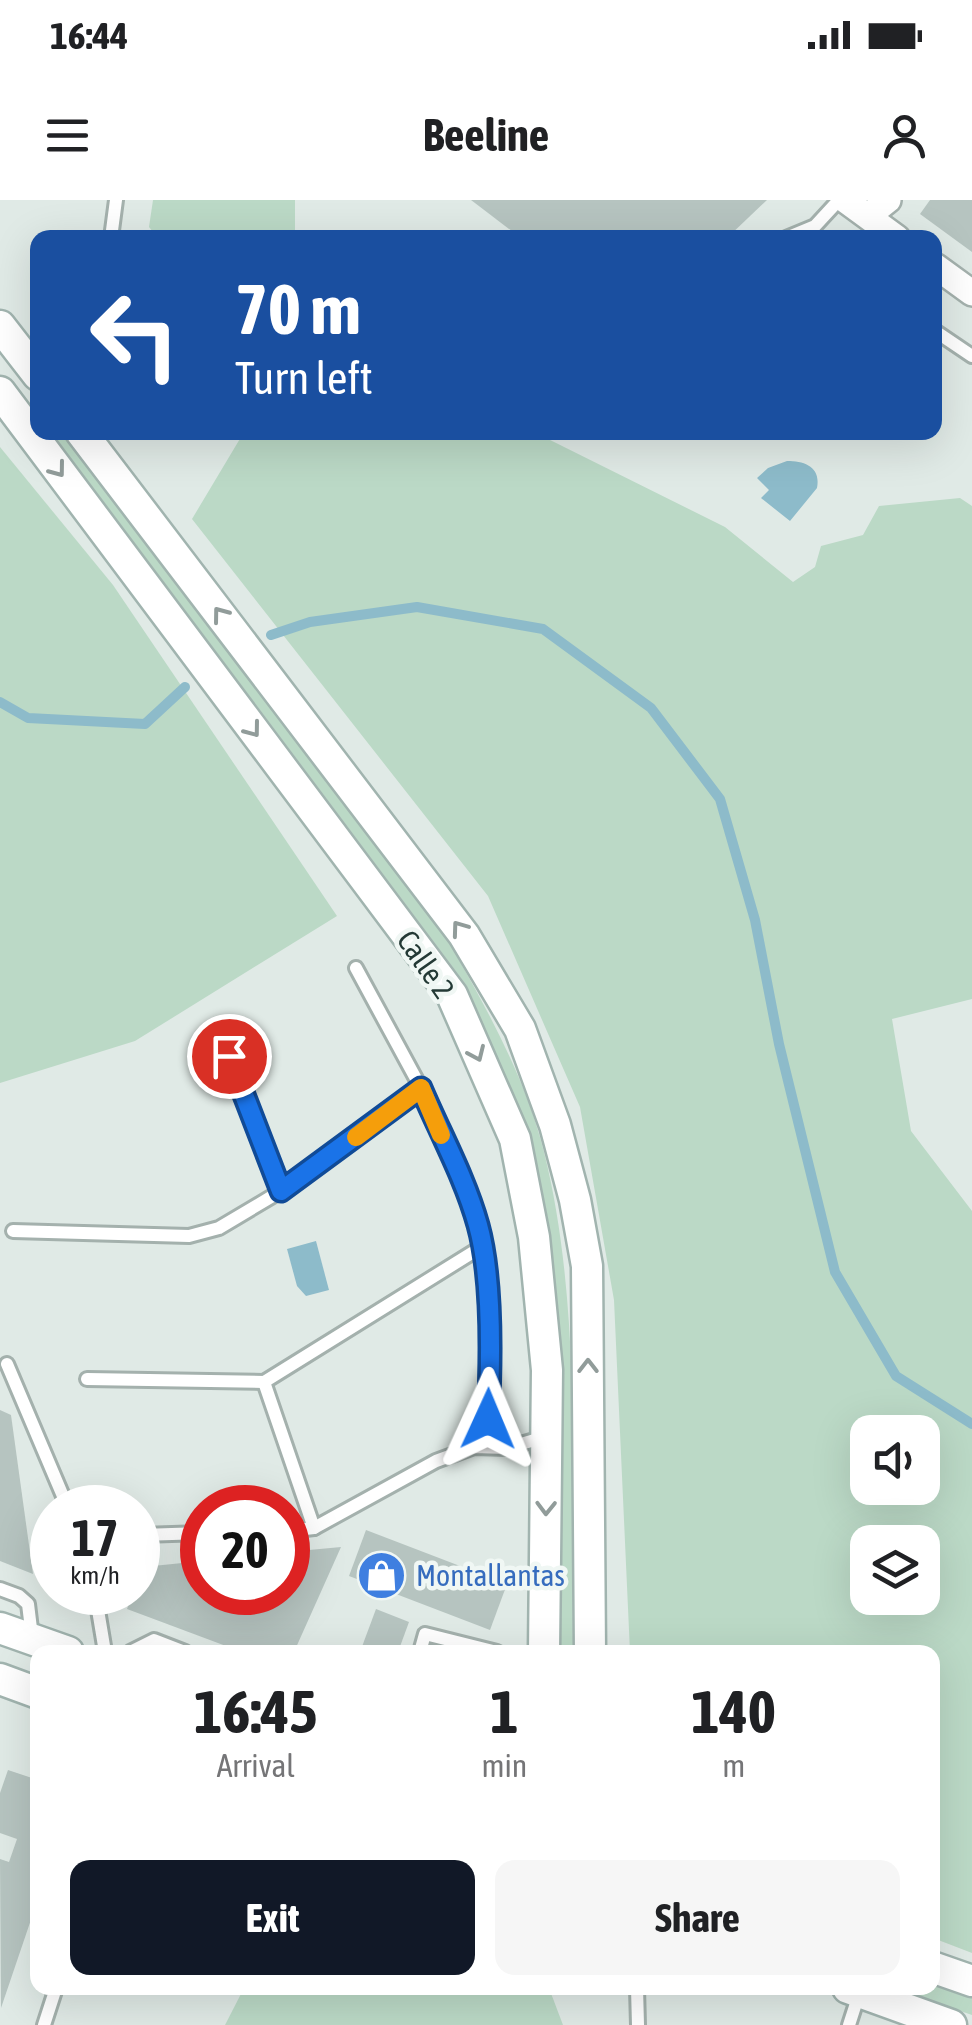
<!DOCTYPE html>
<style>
:root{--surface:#fff;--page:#f6f6f6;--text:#202124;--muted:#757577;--accent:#111827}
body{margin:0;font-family:"Asap Condensed",sans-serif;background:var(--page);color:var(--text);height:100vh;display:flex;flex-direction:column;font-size:38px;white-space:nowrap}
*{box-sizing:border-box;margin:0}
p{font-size:32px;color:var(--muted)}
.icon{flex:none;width:55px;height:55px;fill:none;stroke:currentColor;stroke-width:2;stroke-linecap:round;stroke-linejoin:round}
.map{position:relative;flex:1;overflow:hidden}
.side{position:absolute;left:30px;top:1445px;width:910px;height:350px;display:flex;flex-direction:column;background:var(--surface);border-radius:20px;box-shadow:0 10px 40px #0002}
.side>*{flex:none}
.top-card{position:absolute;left:30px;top:30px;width:912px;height:210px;border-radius:20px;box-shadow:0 10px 40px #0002;background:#1a4fa0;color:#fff;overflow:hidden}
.tools{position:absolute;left:850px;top:1215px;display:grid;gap:20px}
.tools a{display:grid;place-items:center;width:90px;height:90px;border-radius:20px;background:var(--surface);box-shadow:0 10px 40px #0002;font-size:50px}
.speed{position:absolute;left:30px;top:1285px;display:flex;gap:20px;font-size:50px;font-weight:700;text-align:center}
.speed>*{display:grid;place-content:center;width:130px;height:130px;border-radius:50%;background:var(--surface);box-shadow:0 10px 40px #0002;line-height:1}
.speed small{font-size:25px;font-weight:400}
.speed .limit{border:15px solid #d22;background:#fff;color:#111}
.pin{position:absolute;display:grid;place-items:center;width:85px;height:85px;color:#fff;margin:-42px;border:5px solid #fff;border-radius:50%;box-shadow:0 2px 10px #0007}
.me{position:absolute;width:110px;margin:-55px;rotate:1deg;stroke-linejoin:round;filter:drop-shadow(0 0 8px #0008)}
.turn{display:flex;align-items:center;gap:35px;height:210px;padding:0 40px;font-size:45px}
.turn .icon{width:130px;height:130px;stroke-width:2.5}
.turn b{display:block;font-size:70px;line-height:85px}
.eta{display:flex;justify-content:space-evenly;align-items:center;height:170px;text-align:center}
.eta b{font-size:60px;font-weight:700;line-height:70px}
.button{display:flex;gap:20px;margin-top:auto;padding:20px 40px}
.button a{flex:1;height:115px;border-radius:20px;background:var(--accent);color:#fff;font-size:40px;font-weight:700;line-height:115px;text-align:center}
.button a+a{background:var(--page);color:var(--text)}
.status{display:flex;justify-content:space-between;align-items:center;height:70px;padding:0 50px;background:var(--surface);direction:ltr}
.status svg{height:28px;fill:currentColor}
header{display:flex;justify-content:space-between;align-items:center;height:130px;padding:0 40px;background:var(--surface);font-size:45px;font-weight:700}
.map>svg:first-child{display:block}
.green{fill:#bbd9c6;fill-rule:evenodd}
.water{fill:#8dbbca}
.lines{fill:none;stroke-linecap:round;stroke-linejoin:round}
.stream{stroke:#8dbbca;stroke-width:10}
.building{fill:#b6c4c0}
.service-casing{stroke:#a4b1ad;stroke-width:18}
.minor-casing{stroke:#a4b1ad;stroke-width:30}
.secondary-casing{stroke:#a1b4af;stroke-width:35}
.service{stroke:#fff;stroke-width:12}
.minor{stroke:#fff;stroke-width:25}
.secondary{stroke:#fff;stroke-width:30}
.oneway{stroke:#919c9a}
.route-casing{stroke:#114b97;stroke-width:25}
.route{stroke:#1a73e8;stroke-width:18}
.slow{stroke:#f59e0b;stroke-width:18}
.labels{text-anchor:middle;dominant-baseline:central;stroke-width:9;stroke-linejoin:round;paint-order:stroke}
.street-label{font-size:30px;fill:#233935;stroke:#f0f7f4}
.shop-label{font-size:30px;fill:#366cbe;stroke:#f0f7f4;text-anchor:start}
</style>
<div class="status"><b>16:44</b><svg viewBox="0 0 49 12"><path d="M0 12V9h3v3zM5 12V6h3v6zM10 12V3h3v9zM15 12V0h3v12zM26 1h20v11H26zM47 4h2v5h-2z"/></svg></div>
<header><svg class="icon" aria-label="menu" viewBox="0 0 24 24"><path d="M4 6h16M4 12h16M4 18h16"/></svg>Beeline<svg class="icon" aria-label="person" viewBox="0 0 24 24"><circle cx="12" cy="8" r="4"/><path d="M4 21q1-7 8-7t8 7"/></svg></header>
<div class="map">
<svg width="972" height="1825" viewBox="0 0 972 1825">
<rect width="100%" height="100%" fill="#e0eae6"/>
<g class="green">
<path d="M 153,0 L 295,0 L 295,37 L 157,37 L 149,27 Z"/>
<path d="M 244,232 L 536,233 L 725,327 L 793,382 L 815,367 L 821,346 L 863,335 L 879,306 L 960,298 L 972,306 L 972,799 L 892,819 L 911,931 L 972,1011 L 972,1753 L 933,1738 L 932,1452 L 630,1452 L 614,1100 L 580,907 L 488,696 L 192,319 ZM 868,1232 L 922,1232 L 922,1288 L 868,1288 ZM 868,1342 L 922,1342 L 922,1398 L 868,1398 Z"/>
<path d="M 52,233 L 62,233 L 450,744 C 487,809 526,879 544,952 C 583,1108 571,1292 573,1452 L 559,1452 L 560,1158 L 549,1025 L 531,936 L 466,785 Z"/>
<path d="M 0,247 L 113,385 L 337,716 L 135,841 L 0,883 Z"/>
<path d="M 933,1783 L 972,1797 L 972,1815 L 893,1788 L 932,1788 Z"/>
<path d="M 244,1788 L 549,1788 L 563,1825 L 225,1825 Z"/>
</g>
<g class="water">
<path d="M 787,261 C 805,261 821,267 817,288 L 790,321 L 761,298 L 769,290 L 757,278 L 768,268 Z"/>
<path d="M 316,1041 L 329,1090 L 306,1096 L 297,1086 L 287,1049 Z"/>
</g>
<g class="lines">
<g class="stream">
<path d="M 271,435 L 310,422 L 417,407 L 543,429 L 651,508 L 720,599 L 755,720 L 779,844 L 835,1072 L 896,1176 L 972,1224"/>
<path d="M 0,502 L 28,518 L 145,524 L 185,487"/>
</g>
</g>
<g class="building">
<path d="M 471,0 L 767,0 L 727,38 L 521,38 Z"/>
<path d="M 930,0 L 972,0 L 972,52 L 920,14 Z"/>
<path d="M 0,1210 L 11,1215 L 33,1374 L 0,1361 Z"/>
<path d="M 366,1330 L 507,1384 L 490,1430 L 349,1376 Z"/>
<path d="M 341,1347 L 294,1452 L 242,1452 L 127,1409 L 133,1392 L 138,1392 L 143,1367 L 202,1361 L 202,1392 L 288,1392 L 288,1352 Z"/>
<path d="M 376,1409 L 409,1422 L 398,1452 L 360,1452 Z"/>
<path d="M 8,1570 L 38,1580 L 38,1699 L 1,1808 L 0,1659 L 9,1662 L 17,1639 L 0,1633 L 0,1593 Z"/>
</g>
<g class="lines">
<defs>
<g id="service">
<path d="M 111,38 L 116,0"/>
<path d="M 786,38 L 815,26 L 839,0"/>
<path d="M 935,131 L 972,156"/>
<path d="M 356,768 L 421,888"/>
<path d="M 229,856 L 281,991"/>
<path d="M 13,1031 L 189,1036 L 219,1028 L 281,991 L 421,888 L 477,1021 L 483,1046"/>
<path d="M 7,1164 L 68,1308"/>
<path d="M 87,1179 L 264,1182"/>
<path d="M 314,1328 L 264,1182 L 483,1046 L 490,1183 L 488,1219 L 474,1247"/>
<path d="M 288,1331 L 314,1328 L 436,1261 L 474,1247 L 507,1248 L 545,1237"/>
<path d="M 142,1335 L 202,1333"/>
<path d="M 0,1389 L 19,1396 L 28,1404 L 32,1437"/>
<path d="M 95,1392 L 105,1452"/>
<path d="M 130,1452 L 154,1440 L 185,1452"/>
<path d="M 420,1452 L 425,1434 L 497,1452"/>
<path d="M 637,1788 L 638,1825"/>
<path d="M 44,1825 L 56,1788"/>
<path d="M 849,1825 L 859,1794"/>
</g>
<g id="minor">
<path d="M 845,0 L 897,38"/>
<path d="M 868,16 L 888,0"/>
<path d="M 935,66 L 972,93"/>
</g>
<g id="secondary">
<path d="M 0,126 L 38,175"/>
<path d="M 0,192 L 452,795 L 515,939 L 534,1037 L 547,1170 L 544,1452"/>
<path d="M 81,232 L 464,735 L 520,829 L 555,925 L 575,1000 L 587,1066 L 590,1452"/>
<path d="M 0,1428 L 68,1452"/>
<path d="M 0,1479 L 38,1493"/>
<path d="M 932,1767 L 972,1781"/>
<path d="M 848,1788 L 951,1825"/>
</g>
</defs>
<use href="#service" class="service-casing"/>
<use href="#minor" class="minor-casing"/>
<use href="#secondary" class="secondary-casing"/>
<use href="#service" class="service"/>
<use href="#minor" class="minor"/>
<use href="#secondary" class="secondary"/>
</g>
<defs><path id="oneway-chevron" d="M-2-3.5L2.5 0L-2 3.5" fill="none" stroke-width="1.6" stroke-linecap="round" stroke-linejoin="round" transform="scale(2.5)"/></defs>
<g class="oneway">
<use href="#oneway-chevron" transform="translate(58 270) rotate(53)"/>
<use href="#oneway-chevron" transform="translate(220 414) rotate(-127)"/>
<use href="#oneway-chevron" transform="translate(253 530) rotate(53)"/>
<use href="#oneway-chevron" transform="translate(459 728) rotate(-126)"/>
<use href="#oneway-chevron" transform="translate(477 854) rotate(66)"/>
<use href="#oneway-chevron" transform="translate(588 1166) rotate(-90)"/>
<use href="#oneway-chevron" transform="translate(546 1308) rotate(91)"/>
</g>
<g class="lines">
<defs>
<path id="route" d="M 229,856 L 281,991 L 421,888 C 440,933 465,978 478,1025 C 493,1079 491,1162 488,1219"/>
</defs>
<use href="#route" class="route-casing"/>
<use href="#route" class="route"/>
<path class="slow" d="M 356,937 L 421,888 L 441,935"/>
</g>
<defs>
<symbol id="shop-disc" viewBox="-11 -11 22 22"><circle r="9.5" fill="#3f7fe0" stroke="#f0f7f4"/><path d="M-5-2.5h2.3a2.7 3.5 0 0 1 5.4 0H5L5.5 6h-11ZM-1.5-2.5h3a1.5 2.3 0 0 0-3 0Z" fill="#fff"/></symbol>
</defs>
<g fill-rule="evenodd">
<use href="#shop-disc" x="354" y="1348" width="55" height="55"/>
</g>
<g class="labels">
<g class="street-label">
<text transform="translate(426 764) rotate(55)">Calle 2</text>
</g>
<g class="shop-label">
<text x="416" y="1375">Montallantas</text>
</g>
</g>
</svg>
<div class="tools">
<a><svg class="icon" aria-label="sound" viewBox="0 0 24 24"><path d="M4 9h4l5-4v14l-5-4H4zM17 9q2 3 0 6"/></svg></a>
<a><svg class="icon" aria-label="layers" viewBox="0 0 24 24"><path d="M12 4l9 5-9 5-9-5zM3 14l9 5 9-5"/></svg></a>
</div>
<div class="speed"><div>17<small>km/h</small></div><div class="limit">20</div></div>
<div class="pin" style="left:229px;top:856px;background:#d93025"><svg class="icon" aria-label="arrive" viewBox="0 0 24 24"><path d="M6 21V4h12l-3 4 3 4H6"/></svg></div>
<svg class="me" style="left:488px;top:1219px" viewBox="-20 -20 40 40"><path d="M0-17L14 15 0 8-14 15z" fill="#1a73e8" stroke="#fff" stroke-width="4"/></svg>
<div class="top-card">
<div class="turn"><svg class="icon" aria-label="left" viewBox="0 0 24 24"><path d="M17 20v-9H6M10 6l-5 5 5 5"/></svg><div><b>70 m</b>Turn left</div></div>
</div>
<section class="side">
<div class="eta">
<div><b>16:45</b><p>Arrival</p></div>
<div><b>1</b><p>min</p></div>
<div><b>140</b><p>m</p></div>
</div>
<div class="button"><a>Exit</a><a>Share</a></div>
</section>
</div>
